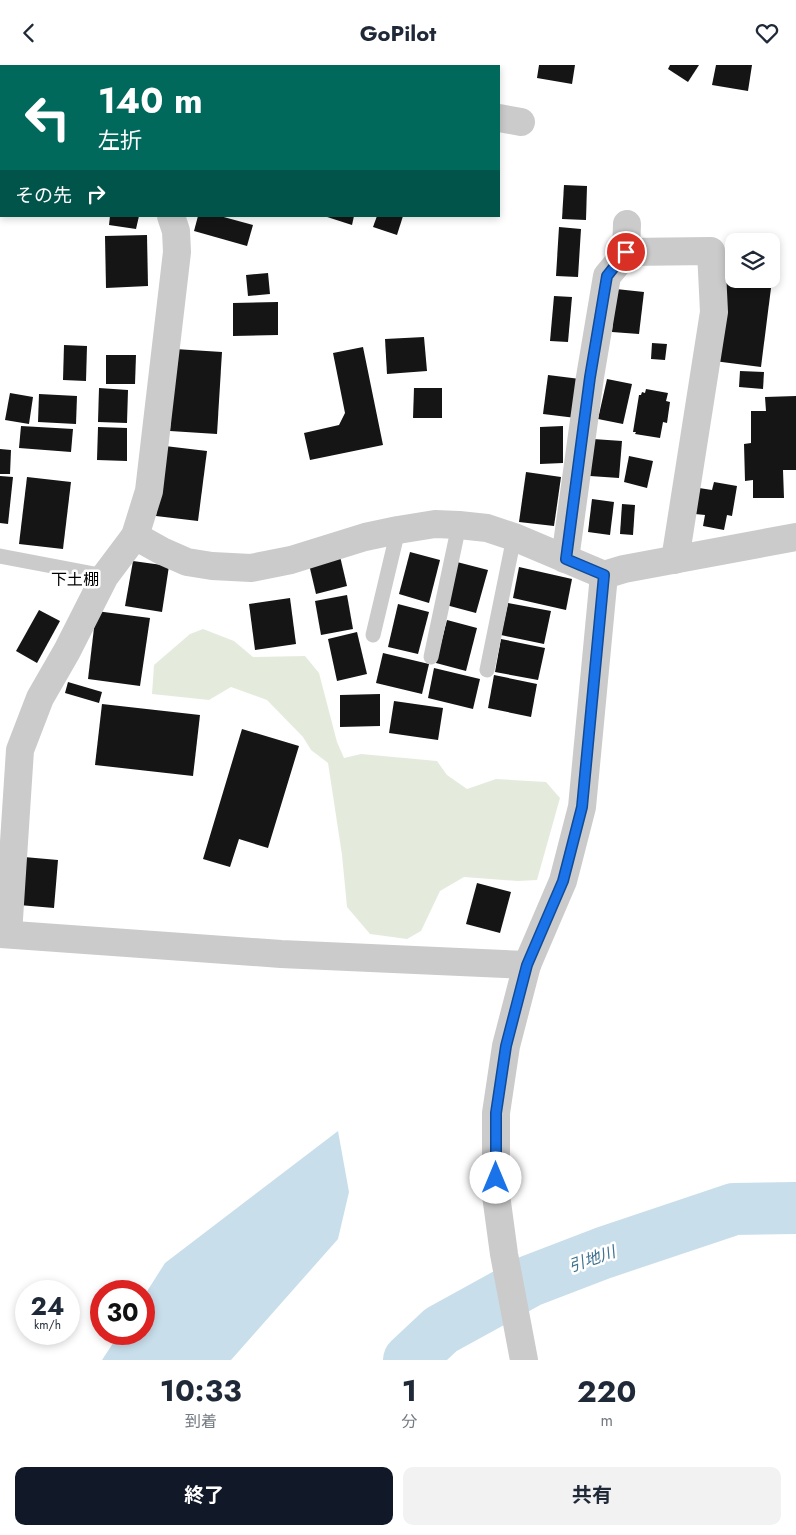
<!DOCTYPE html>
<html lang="ja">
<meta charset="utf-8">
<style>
:root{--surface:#fff;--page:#f2f2f3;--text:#1f2937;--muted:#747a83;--accent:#111827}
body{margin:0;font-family:Jost,"Noto Sans JP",sans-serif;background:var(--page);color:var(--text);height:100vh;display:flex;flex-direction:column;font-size:19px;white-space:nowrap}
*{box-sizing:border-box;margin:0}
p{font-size:16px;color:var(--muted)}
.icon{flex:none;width:28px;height:28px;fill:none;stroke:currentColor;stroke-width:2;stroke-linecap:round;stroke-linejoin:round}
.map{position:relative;height:1295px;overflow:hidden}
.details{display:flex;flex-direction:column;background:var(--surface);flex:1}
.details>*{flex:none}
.hud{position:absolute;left:0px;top:0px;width:500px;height:152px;box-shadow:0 2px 8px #0003;background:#00695c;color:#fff;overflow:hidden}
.buttons{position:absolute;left:725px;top:168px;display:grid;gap:10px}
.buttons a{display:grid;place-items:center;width:55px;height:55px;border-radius:10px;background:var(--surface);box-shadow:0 2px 8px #0003;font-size:25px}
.speed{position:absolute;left:15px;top:1215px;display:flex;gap:10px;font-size:25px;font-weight:700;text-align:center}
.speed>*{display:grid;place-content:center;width:65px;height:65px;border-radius:50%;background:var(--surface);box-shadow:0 2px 8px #0003;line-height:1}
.speed small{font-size:12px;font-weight:400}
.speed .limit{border:8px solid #d22;background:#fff;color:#111}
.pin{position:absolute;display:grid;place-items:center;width:42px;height:42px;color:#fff;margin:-21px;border:2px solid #fff;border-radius:50%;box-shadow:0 1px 5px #0007}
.me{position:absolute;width:55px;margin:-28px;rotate:0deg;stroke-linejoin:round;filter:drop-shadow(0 0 4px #0008)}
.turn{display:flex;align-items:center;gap:18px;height:105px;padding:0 15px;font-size:22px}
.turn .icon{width:65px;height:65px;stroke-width:2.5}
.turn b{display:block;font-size:35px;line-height:42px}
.then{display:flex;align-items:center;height:48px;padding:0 15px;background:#0003;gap:10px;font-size:19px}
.eta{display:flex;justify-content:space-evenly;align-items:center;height:85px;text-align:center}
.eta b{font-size:30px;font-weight:700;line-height:35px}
.cta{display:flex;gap:10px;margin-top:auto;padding:10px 15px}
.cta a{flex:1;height:58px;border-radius:10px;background:var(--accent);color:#fff;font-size:20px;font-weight:700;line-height:58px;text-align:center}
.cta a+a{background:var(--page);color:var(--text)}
header{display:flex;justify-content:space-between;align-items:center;height:65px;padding:0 15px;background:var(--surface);font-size:22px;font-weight:700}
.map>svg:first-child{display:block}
.green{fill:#e4ebdc}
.water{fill:#c8deeb}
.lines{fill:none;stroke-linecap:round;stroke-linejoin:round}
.river{stroke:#c8deeb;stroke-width:52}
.building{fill:#151515}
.service{stroke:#cbcbcb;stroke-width:15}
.minor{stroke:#cbcbcb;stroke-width:28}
.tertiary{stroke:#cbcbcb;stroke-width:28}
.route-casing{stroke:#114b97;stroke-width:12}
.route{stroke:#1a73e8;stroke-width:9}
.labels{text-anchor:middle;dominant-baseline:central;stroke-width:5;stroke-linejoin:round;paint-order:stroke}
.neighbourhood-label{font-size:16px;fill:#000;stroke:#fff}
.water-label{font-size:16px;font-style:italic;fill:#3d718f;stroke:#fff}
</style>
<header><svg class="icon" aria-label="back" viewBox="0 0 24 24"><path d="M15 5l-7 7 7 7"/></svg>GoPilot<svg class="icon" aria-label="heart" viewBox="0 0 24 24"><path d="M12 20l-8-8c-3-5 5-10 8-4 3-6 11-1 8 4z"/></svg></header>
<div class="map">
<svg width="796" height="1295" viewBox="0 0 796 1295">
<rect width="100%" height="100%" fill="#fff"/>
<path class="green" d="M 203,564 L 234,576 L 253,592 L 305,591 L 319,608 L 337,677 L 344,693 L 361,689 L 437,696 L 447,710 L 467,724 L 496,714 L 546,717 L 560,733 L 537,815 L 518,816 L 464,812 L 440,826 L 421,866 L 407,874 L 370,869 L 347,842 L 342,790 L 328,698 L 311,685 L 303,672 L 267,635 L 231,622 L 209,635 L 152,629 L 154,600 L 190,569 Z"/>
<path class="water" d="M 338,1066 L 349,1127 L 338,1174 L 231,1295 L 102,1295 L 119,1269 L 144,1269 L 144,1231 L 165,1198 Z"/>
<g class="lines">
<path class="river" d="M 409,1295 L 441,1265 L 530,1216 L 603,1188 L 734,1144 L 796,1143"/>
</g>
<g class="building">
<path d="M 539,0 L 575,0 L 572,19 L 537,13 Z"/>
<path d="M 670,0 L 699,0 L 688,17 L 668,4 Z"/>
<path d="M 716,0 L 752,0 L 748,26 L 712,20 Z"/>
<path d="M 564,120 L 587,121 L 586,155 L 562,154 Z"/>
<path d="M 110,151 L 139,151 L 136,164 L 109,160 Z"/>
<path d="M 198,151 L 220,151 L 253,160 L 247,181 L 194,166 Z"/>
<path d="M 324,151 L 354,151 L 352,160 Z"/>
<path d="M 377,151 L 403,151 L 397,170 L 373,162 Z"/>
<path d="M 559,162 L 581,164 L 578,212 L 556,211 Z"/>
<path d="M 147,170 L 148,221 L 106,223 L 105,171 Z"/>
<path d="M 268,208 L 270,229 L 248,231 L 246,210 Z"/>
<path d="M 724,218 L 771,223 L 761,302 L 714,296 Z"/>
<path d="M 616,224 L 644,227 L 639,269 L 612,267 Z"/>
<path d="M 554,231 L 572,232 L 568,277 L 550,276 Z"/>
<path d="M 278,237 L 278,270 L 233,271 L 233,238 Z"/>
<path d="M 424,272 L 427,306 L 387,309 L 385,274 Z"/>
<path d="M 652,278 L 667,279 L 665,295 L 651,294 Z"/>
<path d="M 64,280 L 87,281 L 86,316 L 63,315 Z"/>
<path d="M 363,282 L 383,380 L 310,395 L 304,368 L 339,360 L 345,348 L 333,288 Z"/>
<path d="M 175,284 L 222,287 L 217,369 L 170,366 Z"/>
<path d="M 106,290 L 136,290 L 135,319 L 106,319 Z"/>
<path d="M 740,306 L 764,307 L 763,324 L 739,322 Z"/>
<path d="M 548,310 L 580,314 L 576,353 L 543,349 Z"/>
<path d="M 607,314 L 632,319 L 623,359 L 598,354 Z"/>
<path d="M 99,323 L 128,325 L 127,358 L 98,357 Z"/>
<path d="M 414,323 L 442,323 L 442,353 L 413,353 Z"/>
<path d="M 646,324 L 668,328 L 666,336 L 670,337 L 667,358 L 663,357 L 660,373 L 635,369 L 636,367 L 633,367 L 639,330 L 641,330 L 642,327 L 645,328 Z"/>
<path d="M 10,328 L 33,332 L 29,359 L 5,355 Z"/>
<path d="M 39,329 L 77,331 L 76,359 L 38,357 Z"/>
<path d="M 796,331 L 796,405 L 783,405 L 784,433 L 753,433 L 753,415 L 745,416 L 744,379 L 751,378 L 751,346 L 766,346 L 765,332 Z"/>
<path d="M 21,361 L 73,364 L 71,387 L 19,383 Z"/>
<path d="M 563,361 L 563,398 L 540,399 L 540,362 Z"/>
<path d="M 98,362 L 127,363 L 127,396 L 97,395 Z"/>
<path d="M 593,374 L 622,376 L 619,413 L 590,411 Z"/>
<path d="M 165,381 L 207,386 L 198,456 L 156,451 Z"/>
<path d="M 0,384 L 11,385 L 10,409 L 0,409 Z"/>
<path d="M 629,391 L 653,396 L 647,423 L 624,417 Z"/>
<path d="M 526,407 L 561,412 L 554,461 L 519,457 Z"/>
<path d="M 0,411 L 13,412 L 8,459 L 0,458 Z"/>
<path d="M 27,412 L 71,417 L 63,484 L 19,479 Z"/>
<path d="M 714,417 L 737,421 L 732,451 L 727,450 L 724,465 L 703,461 L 705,450 L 695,449 L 699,423 L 712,425 Z"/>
<path d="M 592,434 L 614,437 L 610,470 L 588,467 Z"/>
<path d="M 622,439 L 635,440 L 633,470 L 620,469 Z"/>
<path d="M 339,487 L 347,521 L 316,529 L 308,495 Z"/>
<path d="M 410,487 L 440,495 L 429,538 L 399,529 Z"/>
<path d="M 133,496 L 169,501 L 162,547 L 125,541 Z"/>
<path d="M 457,497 L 488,505 L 476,548 L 446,540 Z"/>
<path d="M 519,502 L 572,514 L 566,545 L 513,533 Z"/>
<path d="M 347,530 L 353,564 L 321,570 L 315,536 Z"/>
<path d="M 290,533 L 296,579 L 255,585 L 249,539 Z"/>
<path d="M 508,538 L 551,546 L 544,579 L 501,570 Z"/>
<path d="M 398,539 L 429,547 L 418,589 L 388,582 Z"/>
<path d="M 39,545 L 60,556 L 37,598 L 16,586 Z"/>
<path d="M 96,546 L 150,553 L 140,621 L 88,614 Z"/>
<path d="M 447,555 L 477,563 L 466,606 L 436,598 Z"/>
<path d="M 357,567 L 367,609 L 337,616 L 328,574 Z"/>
<path d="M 501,574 L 545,583 L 538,615 L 495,607 Z"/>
<path d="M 383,588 L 429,599 L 422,629 L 376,618 Z"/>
<path d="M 434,603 L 480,614 L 473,644 L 428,633 Z"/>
<path d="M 494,610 L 537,619 L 531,652 L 488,643 Z"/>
<path d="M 68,617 L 102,627 L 99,638 L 65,628 Z"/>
<path d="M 380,629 L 380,661 L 340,662 L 340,630 Z"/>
<path d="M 394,636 L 443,643 L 438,675 L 389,668 Z"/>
<path d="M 102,639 L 200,650 L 193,711 L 95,700 Z"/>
<path d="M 242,664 L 299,681 L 268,783 L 239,774 L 230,802 L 203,794 Z"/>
<path d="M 24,792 L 58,795 L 54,843 L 19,840 Z"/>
<path d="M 477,818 L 511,827 L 500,868 L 466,859 Z"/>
</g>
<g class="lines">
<g class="service">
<path d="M 21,0 L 21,1"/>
<path d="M 164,0 L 164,1"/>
<path d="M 462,1 L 462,0"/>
<path d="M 0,491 L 105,511"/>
<path d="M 373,570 L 398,465"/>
<path d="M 431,592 L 459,460"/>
<path d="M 487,605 L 514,472"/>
</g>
<g class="minor">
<path d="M 323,1 L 324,0"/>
<path d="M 499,53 L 521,57"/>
<path d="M 0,100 L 1,100"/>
<path d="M 626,187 L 711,186 L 714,247 L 675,495"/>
<path d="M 135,471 L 162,486 L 187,497 L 212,501 L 251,503 L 291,495 L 365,472 L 398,465 L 435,459 L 459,460 L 487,463 L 514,472 L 604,510 L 624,504 L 796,472"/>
<path d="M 565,494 L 590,312 L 607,211 L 626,188 L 627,159"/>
<path d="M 8,869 L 20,685 L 40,633 L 67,586 L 105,511 L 135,471 L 149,426 L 177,187 L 176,166 L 171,151"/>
<path d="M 524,1295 L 504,1189 L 496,1130 L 496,1048 L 506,981 L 527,900 L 563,816 L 582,742 L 604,510"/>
</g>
<path class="tertiary" d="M 0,869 L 281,889 L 527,900"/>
</g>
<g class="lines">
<defs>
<path id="route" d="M 496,1113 L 496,1048 L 506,981 L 527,900 L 563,816 L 582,742 L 604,510 L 566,494 L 590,312 L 607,211 L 626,187"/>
</defs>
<use href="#route" class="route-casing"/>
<use href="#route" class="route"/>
</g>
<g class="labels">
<g class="neighbourhood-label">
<text x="75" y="514">下土棚</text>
</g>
<g class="water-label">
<text transform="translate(592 1194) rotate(-19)">引地川</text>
</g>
</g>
</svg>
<div class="buttons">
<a><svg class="icon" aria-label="layers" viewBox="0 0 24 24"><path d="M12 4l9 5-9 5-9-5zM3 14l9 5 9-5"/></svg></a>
</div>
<div class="speed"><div>24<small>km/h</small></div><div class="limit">30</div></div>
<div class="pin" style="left:626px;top:187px;background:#d93025"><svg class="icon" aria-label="arrive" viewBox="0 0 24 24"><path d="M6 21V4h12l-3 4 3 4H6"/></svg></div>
<svg class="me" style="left:496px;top:1113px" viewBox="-20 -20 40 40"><circle r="19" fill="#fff"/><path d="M0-13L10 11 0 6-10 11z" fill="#1a73e8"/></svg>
<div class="hud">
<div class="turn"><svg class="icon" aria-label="left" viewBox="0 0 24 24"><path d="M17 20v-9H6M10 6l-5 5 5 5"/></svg><div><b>140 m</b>左折</div></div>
<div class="then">その先<svg class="icon" aria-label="right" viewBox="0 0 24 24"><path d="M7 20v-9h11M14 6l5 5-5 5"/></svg></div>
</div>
</div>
<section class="details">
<div class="eta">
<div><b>10:33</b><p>到着</p></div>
<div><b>1</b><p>分</p></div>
<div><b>220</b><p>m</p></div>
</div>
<div class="cta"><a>終了</a><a>共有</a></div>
</section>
